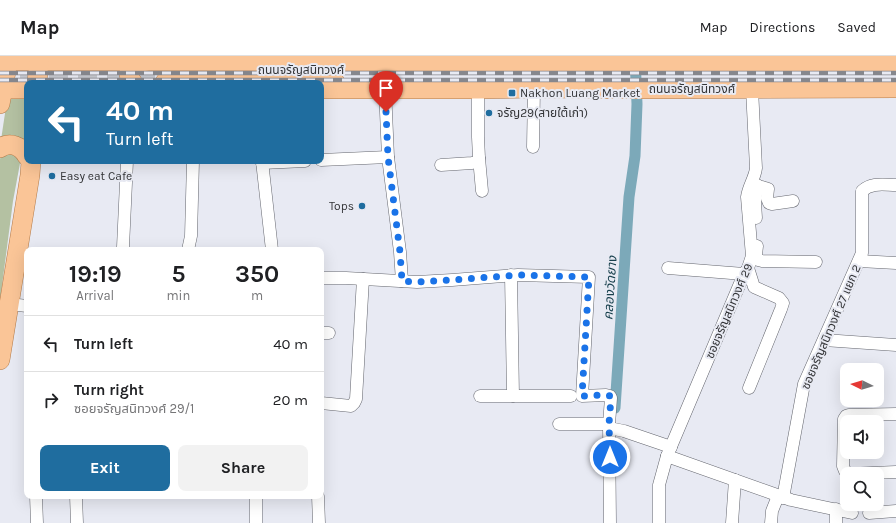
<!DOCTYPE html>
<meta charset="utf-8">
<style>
:root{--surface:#fff;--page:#f2f2f2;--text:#202124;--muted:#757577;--line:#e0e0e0;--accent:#1f6d9f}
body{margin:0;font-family:Karla,"Noto Sans Thai",sans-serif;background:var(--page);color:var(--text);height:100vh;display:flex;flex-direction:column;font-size:15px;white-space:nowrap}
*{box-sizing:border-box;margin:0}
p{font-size:13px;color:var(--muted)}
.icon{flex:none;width:22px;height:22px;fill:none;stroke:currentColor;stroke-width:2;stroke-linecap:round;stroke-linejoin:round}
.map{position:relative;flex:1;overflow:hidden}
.sheet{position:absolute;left:24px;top:191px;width:300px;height:252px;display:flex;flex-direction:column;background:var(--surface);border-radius:8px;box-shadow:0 4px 16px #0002}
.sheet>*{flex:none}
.top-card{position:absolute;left:24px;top:24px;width:300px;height:84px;border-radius:8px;box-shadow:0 4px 16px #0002;background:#1f6d9f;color:#fff;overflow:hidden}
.needle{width:26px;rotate:275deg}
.buttons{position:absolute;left:840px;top:307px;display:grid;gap:8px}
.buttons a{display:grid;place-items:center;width:44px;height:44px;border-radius:8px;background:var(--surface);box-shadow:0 4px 16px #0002;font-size:20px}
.pin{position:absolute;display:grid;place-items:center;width:34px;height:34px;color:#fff;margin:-41px -17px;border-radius:50% 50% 50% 0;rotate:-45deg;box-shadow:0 0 4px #0007}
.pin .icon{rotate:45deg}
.me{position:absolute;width:44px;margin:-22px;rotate:0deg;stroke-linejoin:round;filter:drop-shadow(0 0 3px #0008)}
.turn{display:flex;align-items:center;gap:14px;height:84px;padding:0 16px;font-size:18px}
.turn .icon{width:52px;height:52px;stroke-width:2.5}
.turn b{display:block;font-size:28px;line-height:34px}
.eta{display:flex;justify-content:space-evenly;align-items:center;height:68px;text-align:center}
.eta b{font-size:24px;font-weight:700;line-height:28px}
.cta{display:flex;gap:8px;margin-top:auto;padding:8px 16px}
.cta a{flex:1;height:46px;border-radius:8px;background:var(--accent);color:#fff;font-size:16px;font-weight:700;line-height:46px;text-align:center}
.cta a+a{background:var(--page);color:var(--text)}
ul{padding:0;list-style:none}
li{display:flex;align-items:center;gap:12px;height:56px;padding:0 16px;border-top:1px solid var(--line)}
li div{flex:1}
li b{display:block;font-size:15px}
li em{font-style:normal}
header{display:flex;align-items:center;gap:24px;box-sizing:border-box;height:56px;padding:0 20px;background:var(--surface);border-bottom:1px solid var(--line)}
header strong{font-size:19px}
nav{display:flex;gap:22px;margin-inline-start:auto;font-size:14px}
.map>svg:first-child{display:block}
.green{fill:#b4c1a2}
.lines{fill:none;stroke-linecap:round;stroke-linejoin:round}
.canal{stroke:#7ca9b9;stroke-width:11}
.primary-tunnel{stroke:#c4c6cd;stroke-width:19;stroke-dasharray:19 10;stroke-linecap:butt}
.minor-casing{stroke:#64666e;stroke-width:13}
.primary-casing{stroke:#b27a49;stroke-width:20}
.minor{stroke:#fff;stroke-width:12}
.primary{stroke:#fac597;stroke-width:19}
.rail-casing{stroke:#86878d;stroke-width:4.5}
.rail{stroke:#e8eaf3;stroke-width:3;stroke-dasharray:9;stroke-linecap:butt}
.route{stroke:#1a73e8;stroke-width:7;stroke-dasharray:0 12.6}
.poi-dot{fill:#1f6d9f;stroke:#e8eaf3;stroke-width:1.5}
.labels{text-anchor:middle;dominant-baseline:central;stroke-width:4;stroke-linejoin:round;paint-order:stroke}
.street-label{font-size:12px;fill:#333437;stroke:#e8eaf3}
.poi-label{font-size:12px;fill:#333437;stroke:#e8eaf3;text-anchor:start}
.water-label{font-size:13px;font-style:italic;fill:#18404d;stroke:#e8eaf3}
</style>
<header>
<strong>Map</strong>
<nav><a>Map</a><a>Directions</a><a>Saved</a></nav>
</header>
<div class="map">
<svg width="896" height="467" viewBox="0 0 896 467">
<rect width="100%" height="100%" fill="#e8eaf3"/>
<g class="green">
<path d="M 11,38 L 24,39 L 26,84 L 1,84 L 7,44 Z"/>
<path d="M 8,94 L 21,102 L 13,145 L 0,245 L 0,103 L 1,100 Z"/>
</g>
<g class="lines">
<path class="canal" d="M 615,352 L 629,141 L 635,100 L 637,48 L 635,1"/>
<path class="primary-tunnel" d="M 20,26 L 165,26"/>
<defs>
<g id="minor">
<path d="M 385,33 L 388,101 L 400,196 L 402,225"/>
<path d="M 533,91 L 534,33"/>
<path d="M 479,102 L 482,135"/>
<path d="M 321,104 L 388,101"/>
<path d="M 262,105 L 272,194"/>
<path d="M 262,107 L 305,105"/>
<path d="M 441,109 L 472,107 L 476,106 L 479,102 L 478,81 L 478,33"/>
<path d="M 752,128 L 765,132 L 768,133 L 767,142 L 769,147 L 772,148 L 793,145"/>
<path d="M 756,162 L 755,147 L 757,129"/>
<path d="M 757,190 L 756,199 L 758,204 L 762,205 L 816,206"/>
<path d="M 123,191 L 127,105"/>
<path d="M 188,194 L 191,180 L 193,105"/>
<path d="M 859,205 L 896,207"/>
<path d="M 668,212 L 744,218"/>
<path d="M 748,212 L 754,231 L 779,242 L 783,247 L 781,253 L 749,332"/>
<path d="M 511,219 L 513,340"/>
<path d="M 321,222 L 346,222 L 417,226 L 452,224 L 518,219 L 589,221 L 582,340 L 606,339 L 610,340 L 611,342 L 609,368 L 559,368"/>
<path d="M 9,248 L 27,250"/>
<path d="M 321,277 L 329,277"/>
<path d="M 824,284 L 896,289"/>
<path d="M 480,340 L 571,340"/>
<path d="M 321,347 L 351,350 L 354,347 L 356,343 L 363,223"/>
<path d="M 896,358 L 849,359 L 846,360 L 844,363 L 843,410 L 845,415 L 849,418 L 896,416"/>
<path d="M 609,368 L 610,467"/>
<path d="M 609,372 L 624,375 L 671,391"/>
<path d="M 667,400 L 791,444 L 852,457"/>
<path d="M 36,440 L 37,467"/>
<path d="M 76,440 L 77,467"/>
<path d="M 318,440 L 319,467"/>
<path d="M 783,442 L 804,328 L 862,197 L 862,135 C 872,126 884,129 896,129"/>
<path d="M 869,457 L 896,455"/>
<path d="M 256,467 L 256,440"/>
<path d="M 659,467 L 659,429 L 667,400 L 744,218 L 748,212 L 752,200 L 747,141 C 748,131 755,122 756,112 L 752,33"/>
<path d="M 732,467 L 735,424"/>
<path d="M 771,467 L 772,455 L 778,440"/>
<path d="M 836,467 L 836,453"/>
</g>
<g id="primary">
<path d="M 0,5 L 896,6"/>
<path d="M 165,26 L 335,26"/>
<path d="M 37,27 L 39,5"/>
<path d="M 133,27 C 129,22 128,18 130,12 L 138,7 L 146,5"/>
<path d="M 0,33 L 27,33"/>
<path d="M 321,33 L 478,33 L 548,32 L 626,33 L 896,32"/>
<path d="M 0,48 L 8,5"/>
<path d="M 0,92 C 10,85 21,90 27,100"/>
<path d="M 0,304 L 30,119 L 31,105"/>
</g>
</defs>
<use href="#minor" class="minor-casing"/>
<use href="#primary" class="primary-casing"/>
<use href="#minor" class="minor"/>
<use href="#primary" class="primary"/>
<defs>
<g id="rail">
<path d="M 0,17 L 896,17"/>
<path d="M 0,24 L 896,24"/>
</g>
</defs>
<use href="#rail" class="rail-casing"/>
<use href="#rail" class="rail"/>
</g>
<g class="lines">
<path class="route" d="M 386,56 L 388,101 L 400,196 L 402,225 L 417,226 L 452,224 L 518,219 L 589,221 L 582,340 L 606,339 L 610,340 L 611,342 L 609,368 L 610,401"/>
</g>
<g class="poi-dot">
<rect x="508" y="33" width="8" height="8" rx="2"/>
<circle cx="489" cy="57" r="4"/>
<circle cx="52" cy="120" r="4"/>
<circle cx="362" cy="150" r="4"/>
</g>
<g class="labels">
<g class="street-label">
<text x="301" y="14">ถนนจรัญสนิทวงศ์</text>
<text x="692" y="33">ถนนจรัญสนิทวงศ์</text>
<text transform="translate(729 255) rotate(-67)">ซอยจรัญสนิทวงศ์ 29</text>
<text transform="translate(831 271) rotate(-67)">ซอยจรัญสนิทวงศ์ 27 แยก 2</text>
</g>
<g class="poi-label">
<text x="520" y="37">Nakhon Luang Market</text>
<text x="497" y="57">จรัญ29(สายใต้เก่า)</text>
<text x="60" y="120">Easy eat Cafe</text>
<text x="354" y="150" text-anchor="end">Tops</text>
</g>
<g class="water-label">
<text transform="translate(610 232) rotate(-86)">คลองวัดยาง</text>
</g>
</g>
</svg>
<div class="buttons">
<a><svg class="needle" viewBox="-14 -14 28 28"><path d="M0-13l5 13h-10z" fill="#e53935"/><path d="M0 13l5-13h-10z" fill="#757577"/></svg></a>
<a><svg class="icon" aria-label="sound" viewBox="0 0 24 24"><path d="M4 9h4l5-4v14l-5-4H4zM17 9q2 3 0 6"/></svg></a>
<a><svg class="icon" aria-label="search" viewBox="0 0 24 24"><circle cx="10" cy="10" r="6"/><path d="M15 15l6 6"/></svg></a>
</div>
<div class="pin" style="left:386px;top:56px;background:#d93025"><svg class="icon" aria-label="arrive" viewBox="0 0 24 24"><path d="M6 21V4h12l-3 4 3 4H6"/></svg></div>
<svg class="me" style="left:610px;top:401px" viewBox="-20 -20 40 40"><circle r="17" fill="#1a73e8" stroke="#fff" stroke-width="3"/><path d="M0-11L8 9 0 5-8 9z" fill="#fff"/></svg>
<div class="top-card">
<div class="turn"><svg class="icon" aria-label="left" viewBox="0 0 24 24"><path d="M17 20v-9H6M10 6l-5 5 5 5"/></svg><div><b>40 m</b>Turn left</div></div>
</div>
<section class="sheet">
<div class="eta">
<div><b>19:19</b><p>Arrival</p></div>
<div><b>5</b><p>min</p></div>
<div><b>350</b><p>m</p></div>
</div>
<ul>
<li><svg class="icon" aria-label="left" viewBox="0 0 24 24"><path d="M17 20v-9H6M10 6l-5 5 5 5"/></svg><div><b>Turn left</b></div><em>40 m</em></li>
<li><svg class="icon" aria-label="right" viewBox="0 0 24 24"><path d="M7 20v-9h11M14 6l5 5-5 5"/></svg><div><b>Turn right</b><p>ซอยจรัญสนิทวงศ์ 29/1</p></div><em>20 m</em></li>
</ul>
<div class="cta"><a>Exit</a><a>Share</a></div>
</section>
</div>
